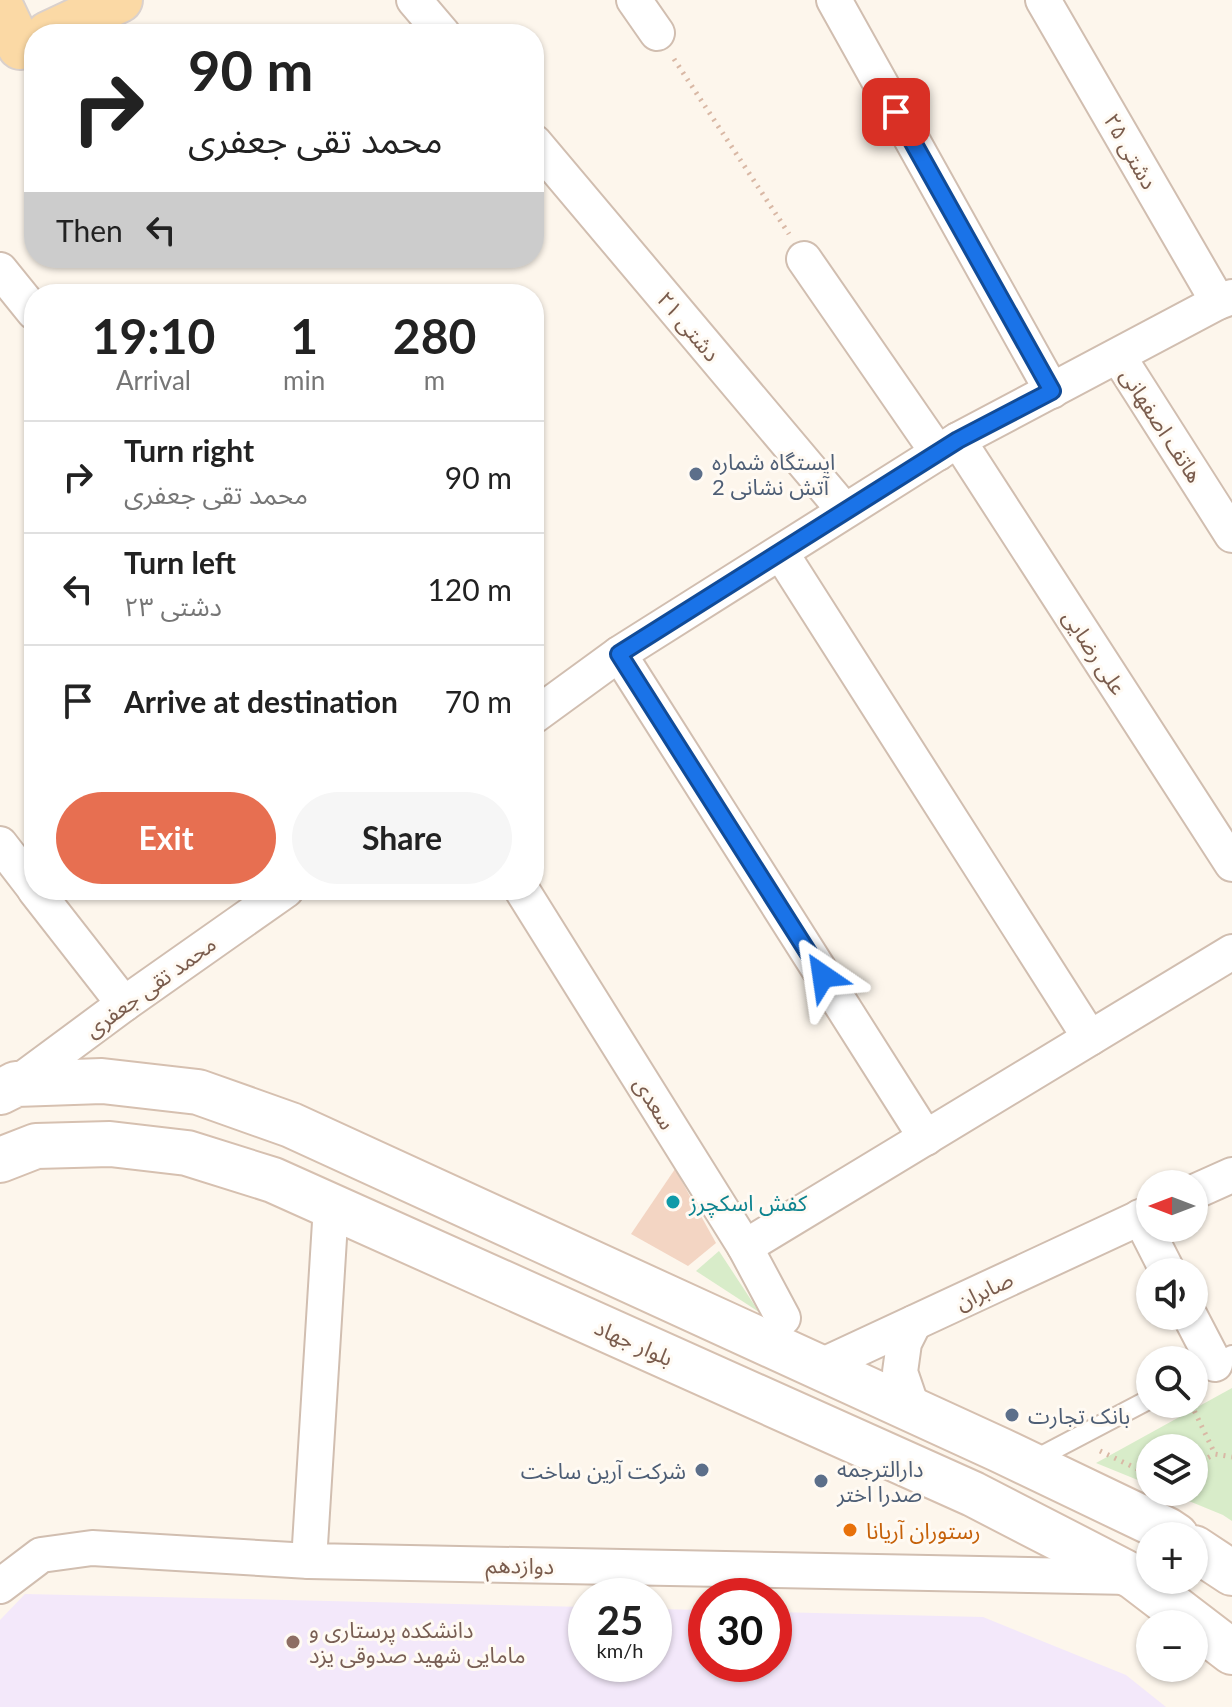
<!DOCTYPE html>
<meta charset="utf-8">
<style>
:root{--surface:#fff;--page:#f6f6f6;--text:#222;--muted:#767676;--line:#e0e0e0;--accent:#e76f51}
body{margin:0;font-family:Lato,"Noto Sans Arabic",sans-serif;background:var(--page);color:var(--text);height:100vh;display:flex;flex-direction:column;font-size:30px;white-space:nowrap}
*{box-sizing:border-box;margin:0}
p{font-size:26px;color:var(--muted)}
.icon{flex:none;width:44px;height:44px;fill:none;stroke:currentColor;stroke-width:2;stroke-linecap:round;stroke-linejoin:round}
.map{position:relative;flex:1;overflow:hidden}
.drawer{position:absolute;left:24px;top:284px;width:520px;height:616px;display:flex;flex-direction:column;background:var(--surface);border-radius:32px;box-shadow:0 2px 6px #0004}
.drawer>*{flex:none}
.top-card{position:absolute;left:24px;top:24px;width:520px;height:244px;border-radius:32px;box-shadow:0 2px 6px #0004;background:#fff;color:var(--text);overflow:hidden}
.needle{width:52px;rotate:270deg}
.buttons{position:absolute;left:1136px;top:1170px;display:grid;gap:16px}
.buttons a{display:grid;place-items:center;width:72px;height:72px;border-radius:50%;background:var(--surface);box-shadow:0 2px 6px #0004;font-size:40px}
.speed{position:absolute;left:568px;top:1578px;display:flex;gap:16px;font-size:40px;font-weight:700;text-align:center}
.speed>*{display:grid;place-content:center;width:104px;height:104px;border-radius:50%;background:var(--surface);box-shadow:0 2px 6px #0004;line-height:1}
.speed small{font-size:20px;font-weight:400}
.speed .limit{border:12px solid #d22;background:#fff;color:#111}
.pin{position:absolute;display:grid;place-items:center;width:68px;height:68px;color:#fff;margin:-34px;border-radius:16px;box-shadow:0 4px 12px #0006}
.me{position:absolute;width:88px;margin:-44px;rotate:328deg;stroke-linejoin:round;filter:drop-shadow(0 0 6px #0008)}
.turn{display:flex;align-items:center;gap:28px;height:168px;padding:0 32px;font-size:36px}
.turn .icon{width:104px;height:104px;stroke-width:2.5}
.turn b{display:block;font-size:56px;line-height:68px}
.then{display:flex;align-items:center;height:76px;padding:0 32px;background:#0003;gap:16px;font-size:30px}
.eta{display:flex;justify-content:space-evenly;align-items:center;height:136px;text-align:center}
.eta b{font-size:48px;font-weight:700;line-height:56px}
.cta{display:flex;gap:16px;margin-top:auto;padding:16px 32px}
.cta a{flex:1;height:92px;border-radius:48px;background:var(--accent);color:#fff;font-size:32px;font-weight:700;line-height:92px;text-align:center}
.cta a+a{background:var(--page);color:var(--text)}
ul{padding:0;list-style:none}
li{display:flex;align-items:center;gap:24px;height:112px;padding:0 32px;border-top:2px solid var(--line)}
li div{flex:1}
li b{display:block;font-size:30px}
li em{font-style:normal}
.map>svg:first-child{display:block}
.education{fill:#f3e8fa}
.green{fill:#d8ecc9}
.building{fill:#f3d5c3}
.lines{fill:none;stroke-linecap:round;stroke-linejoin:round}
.service-casing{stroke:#d1beb0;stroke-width:22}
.minor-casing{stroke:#d1beb0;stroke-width:38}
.secondary-casing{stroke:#d6c0b0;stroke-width:48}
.primary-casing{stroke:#dad1cd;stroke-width:48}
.path{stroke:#d9b8a5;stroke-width:5;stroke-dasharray:2 6;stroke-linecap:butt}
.service{stroke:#fff;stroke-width:18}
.minor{stroke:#fff;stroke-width:34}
.secondary{stroke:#fff;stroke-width:44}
.primary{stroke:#fbd9a5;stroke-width:44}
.route-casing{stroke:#114b97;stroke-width:20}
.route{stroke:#1a73e8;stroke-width:14}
.service-dot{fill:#5c6f8a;stroke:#fffaf3;stroke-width:3}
.culture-dot{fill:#0f9aa8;stroke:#fffaf3;stroke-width:3}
.food-dot{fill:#e8710a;stroke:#fffaf3;stroke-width:3}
.education-dot{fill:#8d6e63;stroke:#fffaf3;stroke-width:3}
.labels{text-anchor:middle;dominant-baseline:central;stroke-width:6;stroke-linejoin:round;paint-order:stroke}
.street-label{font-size:22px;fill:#7a5c4d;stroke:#fffaf3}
.service-label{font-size:22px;fill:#4e5e75;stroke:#fffaf3;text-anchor:start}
.culture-label{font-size:22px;fill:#0d838f;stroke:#fffaf3;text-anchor:start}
.food-label{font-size:22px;fill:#c56008;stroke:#fffaf3;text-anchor:start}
.education-label{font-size:22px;fill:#785e54;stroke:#fffaf3;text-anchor:start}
</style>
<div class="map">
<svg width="1232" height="1707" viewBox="0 0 1232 1707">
<rect width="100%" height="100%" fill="#fdf6ec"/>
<path class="education" d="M 25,1594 L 586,1607 L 586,1664 L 654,1664 L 654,1609 L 706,1610 L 706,1664 L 774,1664 L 774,1612 L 983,1617 L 1126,1675 L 1166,1707 L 0,1707 L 0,1620 Z"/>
<g class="green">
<path d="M 719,1251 L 759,1312 L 696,1271 Z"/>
<path d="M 1232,1388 L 1232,1521 L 1223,1515 L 1167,1492 L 1194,1492 L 1194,1448 L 1150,1448 L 1150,1485 L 1096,1463 Z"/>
</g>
<path class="building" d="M 675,1169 L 716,1243 L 688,1266 L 631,1234 Z"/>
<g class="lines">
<defs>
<g id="service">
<path d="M 1194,1375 L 1232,1355"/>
<path d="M 1030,1462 L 1150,1399"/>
</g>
<g id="minor">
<path d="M 414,0 L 443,34"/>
<path d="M 634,0 L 657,33"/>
<path d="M 834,0 L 1052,391"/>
<path d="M 1043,0 L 1218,302"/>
<path d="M 534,142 L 844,510"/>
<path d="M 804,259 L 938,453"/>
<path d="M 0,270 L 34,312"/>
<path d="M 1118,356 L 1232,535"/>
<path d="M 958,440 L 1232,864"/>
<path d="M 781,553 L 1090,1038"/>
<path d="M 619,654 L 926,1138"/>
<path d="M 534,716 L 619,654 L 958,440 L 1218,302 L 1232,297"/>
<path d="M 0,844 L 34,888"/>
<path d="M 35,890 L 124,1004"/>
<path d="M 522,890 L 745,1247 L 783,1318"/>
<path d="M 16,1084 L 124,1004 L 286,890"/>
<path d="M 1194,1192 L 1232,1175"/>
<path d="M 331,1206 L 309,1561 L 1130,1577"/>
<path d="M 1140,1217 L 1168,1272"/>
<path d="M 745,1247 L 1232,952"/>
<path d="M 1190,1316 L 1215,1364"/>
<path d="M 819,1367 L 1150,1213"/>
<path d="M 913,1410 L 900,1372 L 904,1343 L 914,1323"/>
<path d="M 0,1586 L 41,1555 L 92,1548 L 309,1561"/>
</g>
<g id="secondary">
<path d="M 0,1092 L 16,1084 L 102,1081 L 198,1092 L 291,1125 L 1000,1450 L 1167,1530 L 1176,1536"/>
<path d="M 0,1160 L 36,1146 L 110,1144 L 187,1153 L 273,1180 L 973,1494 L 1134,1577 L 1232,1652"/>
<path d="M 1194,1548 L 1232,1573"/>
</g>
<g id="primary">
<path d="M 0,5 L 20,47"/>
<path d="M 48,34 L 120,0"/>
</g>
</defs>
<use href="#service" class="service-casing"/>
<use href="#minor" class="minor-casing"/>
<use href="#secondary" class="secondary-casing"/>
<use href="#primary" class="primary-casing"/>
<g class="path">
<path d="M 674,59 L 789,234"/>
<path d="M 1191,1404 L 1215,1454 L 1232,1457"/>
<path d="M 1100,1451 L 1150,1475"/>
<path d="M 1194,1465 L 1215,1454"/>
</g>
<use href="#service" class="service"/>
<use href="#minor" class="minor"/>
<use href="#secondary" class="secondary"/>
<use href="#primary" class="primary"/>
</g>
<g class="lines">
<defs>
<path id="route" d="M 823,976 L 619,654 L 958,440 L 1052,391 L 896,112"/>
</defs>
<use href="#route" class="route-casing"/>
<use href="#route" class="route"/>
</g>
<g class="service-dot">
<circle cx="696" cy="474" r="8"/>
<circle cx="1012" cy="1415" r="8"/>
<circle cx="702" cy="1470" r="8"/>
<circle cx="821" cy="1481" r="8"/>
</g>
<circle class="culture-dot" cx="673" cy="1202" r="8"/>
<circle class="food-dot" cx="850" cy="1530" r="8"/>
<circle class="education-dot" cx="293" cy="1642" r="8"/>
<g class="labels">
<g class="street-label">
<text transform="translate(1131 151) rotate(60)">دشتی ۲۵</text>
<text transform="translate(689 326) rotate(50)">دشتی ۲۱</text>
<text transform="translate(1162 425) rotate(57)">هاتف اصفهانی</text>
<text transform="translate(1095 652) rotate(57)">علی رضایی</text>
<text transform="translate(150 986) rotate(-36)">محمد تقی جعفری</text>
<text transform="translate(655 1103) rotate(58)">سعدی</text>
<text transform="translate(984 1290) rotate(-25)">صابران</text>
<text transform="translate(634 1342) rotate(24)">بلوار جهاد</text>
<text transform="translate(520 1565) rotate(1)">دوازدهم</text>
</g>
<g class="service-label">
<text x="712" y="461">ایستگاه شماره<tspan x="712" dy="25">2 آتش نشانی</tspan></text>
<text x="1028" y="1415">بانک تجارت</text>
<text x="837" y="1468">دارالترجمه<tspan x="837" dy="25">صدرا اختر</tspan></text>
<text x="686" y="1470" text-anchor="end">شرکت آرین ساخت</text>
</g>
<g class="culture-label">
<text x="689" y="1202">کفش اسکچرز</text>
</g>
<g class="food-label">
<text x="866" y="1530">رستوران آریانا</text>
</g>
<g class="education-label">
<text x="309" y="1629">دانشکده پرستاری و<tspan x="309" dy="25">مامایی شهید صدوقی یزد</tspan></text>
</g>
</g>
</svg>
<div class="buttons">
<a><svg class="needle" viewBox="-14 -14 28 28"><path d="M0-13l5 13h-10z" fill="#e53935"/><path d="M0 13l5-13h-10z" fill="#767676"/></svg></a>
<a><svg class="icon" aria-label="sound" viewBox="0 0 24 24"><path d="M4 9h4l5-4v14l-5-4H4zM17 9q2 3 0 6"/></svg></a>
<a><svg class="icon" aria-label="search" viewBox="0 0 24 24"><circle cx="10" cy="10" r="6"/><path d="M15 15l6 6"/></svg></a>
<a><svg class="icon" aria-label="layers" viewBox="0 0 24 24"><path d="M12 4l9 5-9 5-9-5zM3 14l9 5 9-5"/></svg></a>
<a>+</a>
<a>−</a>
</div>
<div class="speed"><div>25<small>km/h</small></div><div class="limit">30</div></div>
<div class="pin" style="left:896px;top:112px;background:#d93025"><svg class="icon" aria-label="arrive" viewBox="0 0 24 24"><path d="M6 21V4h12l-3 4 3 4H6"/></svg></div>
<svg class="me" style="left:823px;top:976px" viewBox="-20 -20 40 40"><path d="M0-17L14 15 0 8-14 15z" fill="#1a73e8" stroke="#fff" stroke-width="4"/></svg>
<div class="top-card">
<div class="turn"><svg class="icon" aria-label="right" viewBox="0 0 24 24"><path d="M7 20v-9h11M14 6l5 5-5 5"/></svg><div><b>90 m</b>محمد تقی جعفری</div></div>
<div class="then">Then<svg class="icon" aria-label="left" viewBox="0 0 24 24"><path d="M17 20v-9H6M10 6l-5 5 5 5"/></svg></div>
</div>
<section class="drawer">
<div class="eta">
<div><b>19:10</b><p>Arrival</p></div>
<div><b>1</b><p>min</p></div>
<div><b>280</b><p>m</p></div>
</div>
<ul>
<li><svg class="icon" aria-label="right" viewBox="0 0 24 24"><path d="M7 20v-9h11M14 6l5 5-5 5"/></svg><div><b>Turn right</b><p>محمد تقی جعفری</p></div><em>90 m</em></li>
<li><svg class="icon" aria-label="left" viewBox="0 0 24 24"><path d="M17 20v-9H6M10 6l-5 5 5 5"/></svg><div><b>Turn left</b><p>دشتی ۲۳</p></div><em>120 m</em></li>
<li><svg class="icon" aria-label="arrive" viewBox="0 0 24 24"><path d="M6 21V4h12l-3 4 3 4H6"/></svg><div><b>Arrive at destination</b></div><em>70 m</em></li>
</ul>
<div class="cta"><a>Exit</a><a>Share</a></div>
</section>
</div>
